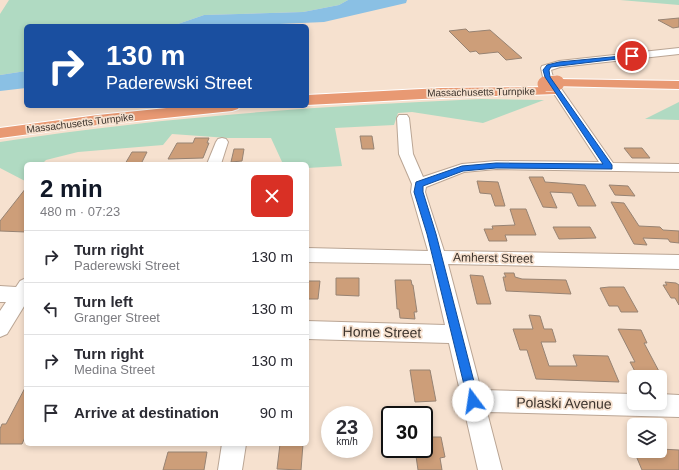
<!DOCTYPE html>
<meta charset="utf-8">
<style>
:root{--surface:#fff;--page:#f2f2f3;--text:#2b2b33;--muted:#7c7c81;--line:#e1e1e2;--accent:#111827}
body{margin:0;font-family:Helvetica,sans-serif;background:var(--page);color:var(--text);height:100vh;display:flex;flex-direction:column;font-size:15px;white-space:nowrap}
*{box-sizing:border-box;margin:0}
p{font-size:13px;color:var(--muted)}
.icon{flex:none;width:22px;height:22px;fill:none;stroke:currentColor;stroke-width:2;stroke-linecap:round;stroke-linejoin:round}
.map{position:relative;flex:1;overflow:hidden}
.side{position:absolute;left:24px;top:162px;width:285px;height:284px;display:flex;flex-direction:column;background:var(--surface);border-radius:6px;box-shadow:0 2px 6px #0003}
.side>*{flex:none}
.banner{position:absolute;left:24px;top:24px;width:285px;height:84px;border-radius:6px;box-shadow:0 2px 6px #0003;background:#1a4fa0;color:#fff;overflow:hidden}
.buttons{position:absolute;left:627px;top:370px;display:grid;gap:8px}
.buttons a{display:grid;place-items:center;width:40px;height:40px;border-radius:6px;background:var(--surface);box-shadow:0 2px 6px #0003;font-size:20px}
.speed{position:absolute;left:321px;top:406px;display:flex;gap:8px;font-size:20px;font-weight:700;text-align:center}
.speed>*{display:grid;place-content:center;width:52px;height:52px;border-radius:50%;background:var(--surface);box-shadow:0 2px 6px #0003;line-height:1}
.speed small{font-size:10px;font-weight:400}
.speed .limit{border:2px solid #111;border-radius:6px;background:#fff;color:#111}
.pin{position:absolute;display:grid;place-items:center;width:34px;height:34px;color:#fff;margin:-17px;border:2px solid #fff;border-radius:50%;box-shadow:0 1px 4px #0007}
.me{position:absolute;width:44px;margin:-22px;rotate:346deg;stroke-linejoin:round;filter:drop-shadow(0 0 3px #0008)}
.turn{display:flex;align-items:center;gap:14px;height:84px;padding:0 16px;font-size:18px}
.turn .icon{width:52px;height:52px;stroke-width:2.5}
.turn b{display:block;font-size:28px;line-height:34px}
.round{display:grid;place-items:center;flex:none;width:42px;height:42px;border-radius:6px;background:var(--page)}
.overview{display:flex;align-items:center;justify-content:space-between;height:68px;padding:0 16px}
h1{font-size:24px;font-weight:600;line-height:30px;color:var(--accent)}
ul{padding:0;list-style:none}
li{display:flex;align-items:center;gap:12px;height:52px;padding:0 16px;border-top:1px solid var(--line)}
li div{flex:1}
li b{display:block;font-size:15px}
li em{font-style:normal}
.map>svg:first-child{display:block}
.green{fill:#b0dac2}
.water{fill:#8ac0e4}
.building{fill:#cd9e79;stroke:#978373}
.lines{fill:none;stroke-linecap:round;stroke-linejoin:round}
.minor-casing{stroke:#baa594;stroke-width:2}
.highway-casing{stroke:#fff;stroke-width:2}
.minor{fill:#fff;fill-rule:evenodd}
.highway{fill:#e89973;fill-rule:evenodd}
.highway-bridge-casing{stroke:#fff;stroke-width:16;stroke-linecap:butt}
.highway-bridge{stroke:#e89973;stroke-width:15}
.route{fill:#1a73e8;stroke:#114b97}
.labels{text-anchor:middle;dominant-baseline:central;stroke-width:3.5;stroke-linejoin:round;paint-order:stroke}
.far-street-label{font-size:10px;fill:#3d342d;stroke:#f6e1cf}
.street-label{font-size:12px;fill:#3d342d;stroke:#f6e1cf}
.near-street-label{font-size:14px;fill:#3d342d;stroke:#f6e1cf}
</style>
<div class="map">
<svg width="679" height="470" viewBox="0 0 679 470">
<rect width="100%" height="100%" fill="#f6e1cf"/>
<g class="green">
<path d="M 9,0 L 348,0 L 339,5 L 303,12 L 204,15 L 172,26 L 26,26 L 26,71 L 0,75 L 0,14 Z"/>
<path d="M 611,0 L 679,0 L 679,5 L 620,0 Z"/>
<path d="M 481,99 L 544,100 L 483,123 L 412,112 L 398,113 L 394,125 L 335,128 L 342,166 L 307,168 L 307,164 L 283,164 L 271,138 L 228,138 L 172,134 L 163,145 L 78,152 L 46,160 L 42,164 L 26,164 L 25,181 L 0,168 L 0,142 C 159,117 320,106 481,99 Z"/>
<path d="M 679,102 L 679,120 L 645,119 Z"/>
</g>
<g class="water">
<path d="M 348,0 L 407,0 L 406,3 L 324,22 L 257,25 L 172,26 L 204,15 L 303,12 L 339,5 Z"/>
<path d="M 26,71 L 26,88 L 0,91 L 0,75 Z"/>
</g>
<g class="building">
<path d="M 679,18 L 679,27 L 673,28 L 658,20 Z"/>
<path d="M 466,29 L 469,32 L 490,30 L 522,58 L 506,60 L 498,52 L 479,54 L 476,51 L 470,52 L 449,31 Z"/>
<path d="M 360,136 L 372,136 L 374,149 L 362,149 Z"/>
<path d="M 195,138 L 209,138 L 207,143 L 209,143 L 203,158 L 168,159 L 177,143 L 193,143 Z"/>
<path d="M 624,148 L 642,148 L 650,158 L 632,158 Z"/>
<path d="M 234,149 L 244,149 L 242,161 L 231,162 Z"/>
<path d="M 132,152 L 147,152 L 141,164 L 125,164 Z"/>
<path d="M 529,177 L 543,177 L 545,182 L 585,185 L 596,206 L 578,206 L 572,193 L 550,192 L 557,208 L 543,207 Z"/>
<path d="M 477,181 L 498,182 L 505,206 L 495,206 L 491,194 L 480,193 Z"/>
<path d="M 609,185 L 628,186 L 635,196 L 615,195 Z"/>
<path d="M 26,188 L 26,232 L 0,231 L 0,221 Z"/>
<path d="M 611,202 L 624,203 L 639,226 L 660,227 L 663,230 L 679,231 L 679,243 L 670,242 L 668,239 L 643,238 L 647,245 L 634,244 Z"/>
<path d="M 510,209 L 526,209 L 536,235 L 505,235 L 507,241 L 489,241 L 484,229 L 493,229 L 492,226 L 515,225 Z"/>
<path d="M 553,227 L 590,227 L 596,238 L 559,239 Z"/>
<path d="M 504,273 L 514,273 L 515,277 L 522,279 L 566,280 L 571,294 L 506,291 L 503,277 L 506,277 Z"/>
<path d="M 470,275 L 483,276 L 491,304 L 477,304 Z"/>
<path d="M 336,278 L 359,278 L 359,296 L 336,295 Z"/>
<path d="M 395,280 L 411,280 L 412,285 L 413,285 L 417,312 L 414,312 L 415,319 L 400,318 L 399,309 L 397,309 Z"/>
<path d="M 307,281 L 320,281 L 318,299 L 307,299 Z"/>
<path d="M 665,282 L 676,283 L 679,285 L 679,305 L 675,298 L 671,298 L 663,285 L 667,285 Z"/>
<path d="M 609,287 L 624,287 L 638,312 L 621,312 L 618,306 L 609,306 L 600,288 Z"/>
<path d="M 529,315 L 540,316 L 544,329 L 552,329 L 556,342 L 541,342 L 549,366 L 577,366 L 573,355 L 608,356 L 619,382 L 536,379 L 527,350 L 520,350 L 513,329 L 533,329 Z"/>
<path d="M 618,329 L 641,330 L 647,343 L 644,343 L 662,377 L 638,377 L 630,362 L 635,362 Z"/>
<path d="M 410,370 L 430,370 L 436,401 L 415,402 Z"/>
<path d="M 26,386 L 26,435 L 22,444 L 0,444 L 0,429 L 2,424 L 6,424 Z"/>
<path d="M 424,437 L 441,437 L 445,457 L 440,458 L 442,470 L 418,470 L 415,449 L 424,449 Z"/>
<path d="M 280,444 L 303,444 L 301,470 L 277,469 Z"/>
<path d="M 660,449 L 679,450 L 679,470 L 642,470 L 634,451 L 660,451 Z"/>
<path d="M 168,452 L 207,452 L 204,470 L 163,470 Z"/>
</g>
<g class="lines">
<defs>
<g id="minor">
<path d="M 679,48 L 679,54 L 560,67 L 551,70 L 553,77 L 613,163 L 679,164 L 679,172 L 496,169 L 464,172 L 426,187 L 425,192 L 444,251 L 679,255 L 679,269 L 448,264 L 481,390 L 634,394 L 634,403 L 660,403 L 660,394 L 679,395 L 679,417 L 487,412 L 502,470 L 478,470 L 449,343 L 307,339 L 307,321 L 445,325 L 431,264 L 307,262 L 307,248 L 428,251 L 411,192 L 412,184 L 399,154 L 397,118 L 399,115 L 407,115 L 409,118 L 413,154 L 423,177 L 462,164 L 496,161 L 599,162 L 543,77 L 541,68 L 542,66 L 559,61 Z"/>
<path d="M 222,138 L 226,139 L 228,142 L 221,164 L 207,164 L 216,142 L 218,139 Z"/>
<path d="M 26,278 L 26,303 L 7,334 L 0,337 L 0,311 L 6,302 L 0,302 L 0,286 L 16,287 L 20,281 Z"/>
<path d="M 222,444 L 246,444 L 242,470 L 218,470 Z"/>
</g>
<g id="highway">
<path d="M 557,79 L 679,81 L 679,89 L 552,86 L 550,83 L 552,80 Z"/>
<path d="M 551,87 L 556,88 L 558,91 L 556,94 L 441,98 L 307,105 L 307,95 L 441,88 Z"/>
<path d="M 186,106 L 240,106 L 238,109 L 232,111 L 98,125 L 0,138 L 0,128 L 98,115 Z"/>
</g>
</defs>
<use href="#minor" class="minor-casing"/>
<use href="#highway" class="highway-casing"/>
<use href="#minor" class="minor"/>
<use href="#highway" class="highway"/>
<defs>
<path id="highway-bridge" d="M 545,84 L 557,83"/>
</defs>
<use href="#highway-bridge" class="highway-bridge-casing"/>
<use href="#highway-bridge" class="highway-bridge"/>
</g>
<path class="route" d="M 632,55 L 635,56 L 634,57 L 559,66 L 551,67 L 549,70 L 550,77 L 612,165 L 612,169 L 496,168 L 463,171 L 423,186 L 423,192 L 436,234 L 479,401 L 478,405 L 473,407 L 469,405 L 427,234 L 414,192 L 416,182 L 462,166 L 496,163 L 603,164 L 545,77 L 543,70 L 547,65 L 559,62 Z"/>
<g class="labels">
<g class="far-street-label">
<text transform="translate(481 92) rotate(-1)">Massachusetts Turnpike</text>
<text transform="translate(80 123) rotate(-7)">Massachusetts Turnpike</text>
</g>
<g class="street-label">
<text transform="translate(493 258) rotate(1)">Amherst Street</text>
</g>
<g class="near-street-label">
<text transform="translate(382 332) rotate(1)">Home Street</text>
<text transform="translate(564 403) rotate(1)">Polaski Avenue</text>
</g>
</g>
</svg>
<div class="buttons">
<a><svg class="icon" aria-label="search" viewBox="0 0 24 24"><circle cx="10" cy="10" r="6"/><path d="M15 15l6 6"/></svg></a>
<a><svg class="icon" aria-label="layers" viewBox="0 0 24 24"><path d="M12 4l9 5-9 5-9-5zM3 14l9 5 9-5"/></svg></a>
</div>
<div class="speed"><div>23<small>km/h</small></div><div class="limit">30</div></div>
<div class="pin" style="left:632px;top:56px;background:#d93025"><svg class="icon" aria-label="arrive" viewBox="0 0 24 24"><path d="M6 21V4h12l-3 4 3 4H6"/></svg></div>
<svg class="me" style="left:473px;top:401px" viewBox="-20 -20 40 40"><circle r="19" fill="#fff"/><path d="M0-13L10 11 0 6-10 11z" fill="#1a73e8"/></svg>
<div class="banner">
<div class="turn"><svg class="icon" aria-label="right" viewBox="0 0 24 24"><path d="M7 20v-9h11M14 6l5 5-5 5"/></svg><div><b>130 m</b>Paderewski Street</div></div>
</div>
<section class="side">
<div class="overview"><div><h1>2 min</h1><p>480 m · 07:23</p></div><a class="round" style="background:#d93025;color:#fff"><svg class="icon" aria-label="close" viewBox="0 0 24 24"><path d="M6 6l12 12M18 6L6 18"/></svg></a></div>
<ul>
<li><svg class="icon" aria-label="right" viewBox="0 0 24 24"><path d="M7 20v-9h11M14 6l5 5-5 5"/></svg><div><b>Turn right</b><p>Paderewski Street</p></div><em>130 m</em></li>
<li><svg class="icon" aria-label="left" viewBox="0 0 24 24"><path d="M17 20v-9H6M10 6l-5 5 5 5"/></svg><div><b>Turn left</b><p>Granger Street</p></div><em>130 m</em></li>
<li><svg class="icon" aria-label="right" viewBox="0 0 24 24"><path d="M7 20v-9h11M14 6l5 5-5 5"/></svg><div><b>Turn right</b><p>Medina Street</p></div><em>130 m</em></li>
<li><svg class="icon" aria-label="arrive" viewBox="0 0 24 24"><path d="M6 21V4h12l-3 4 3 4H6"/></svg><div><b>Arrive at destination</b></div><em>90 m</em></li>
</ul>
</section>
</div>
